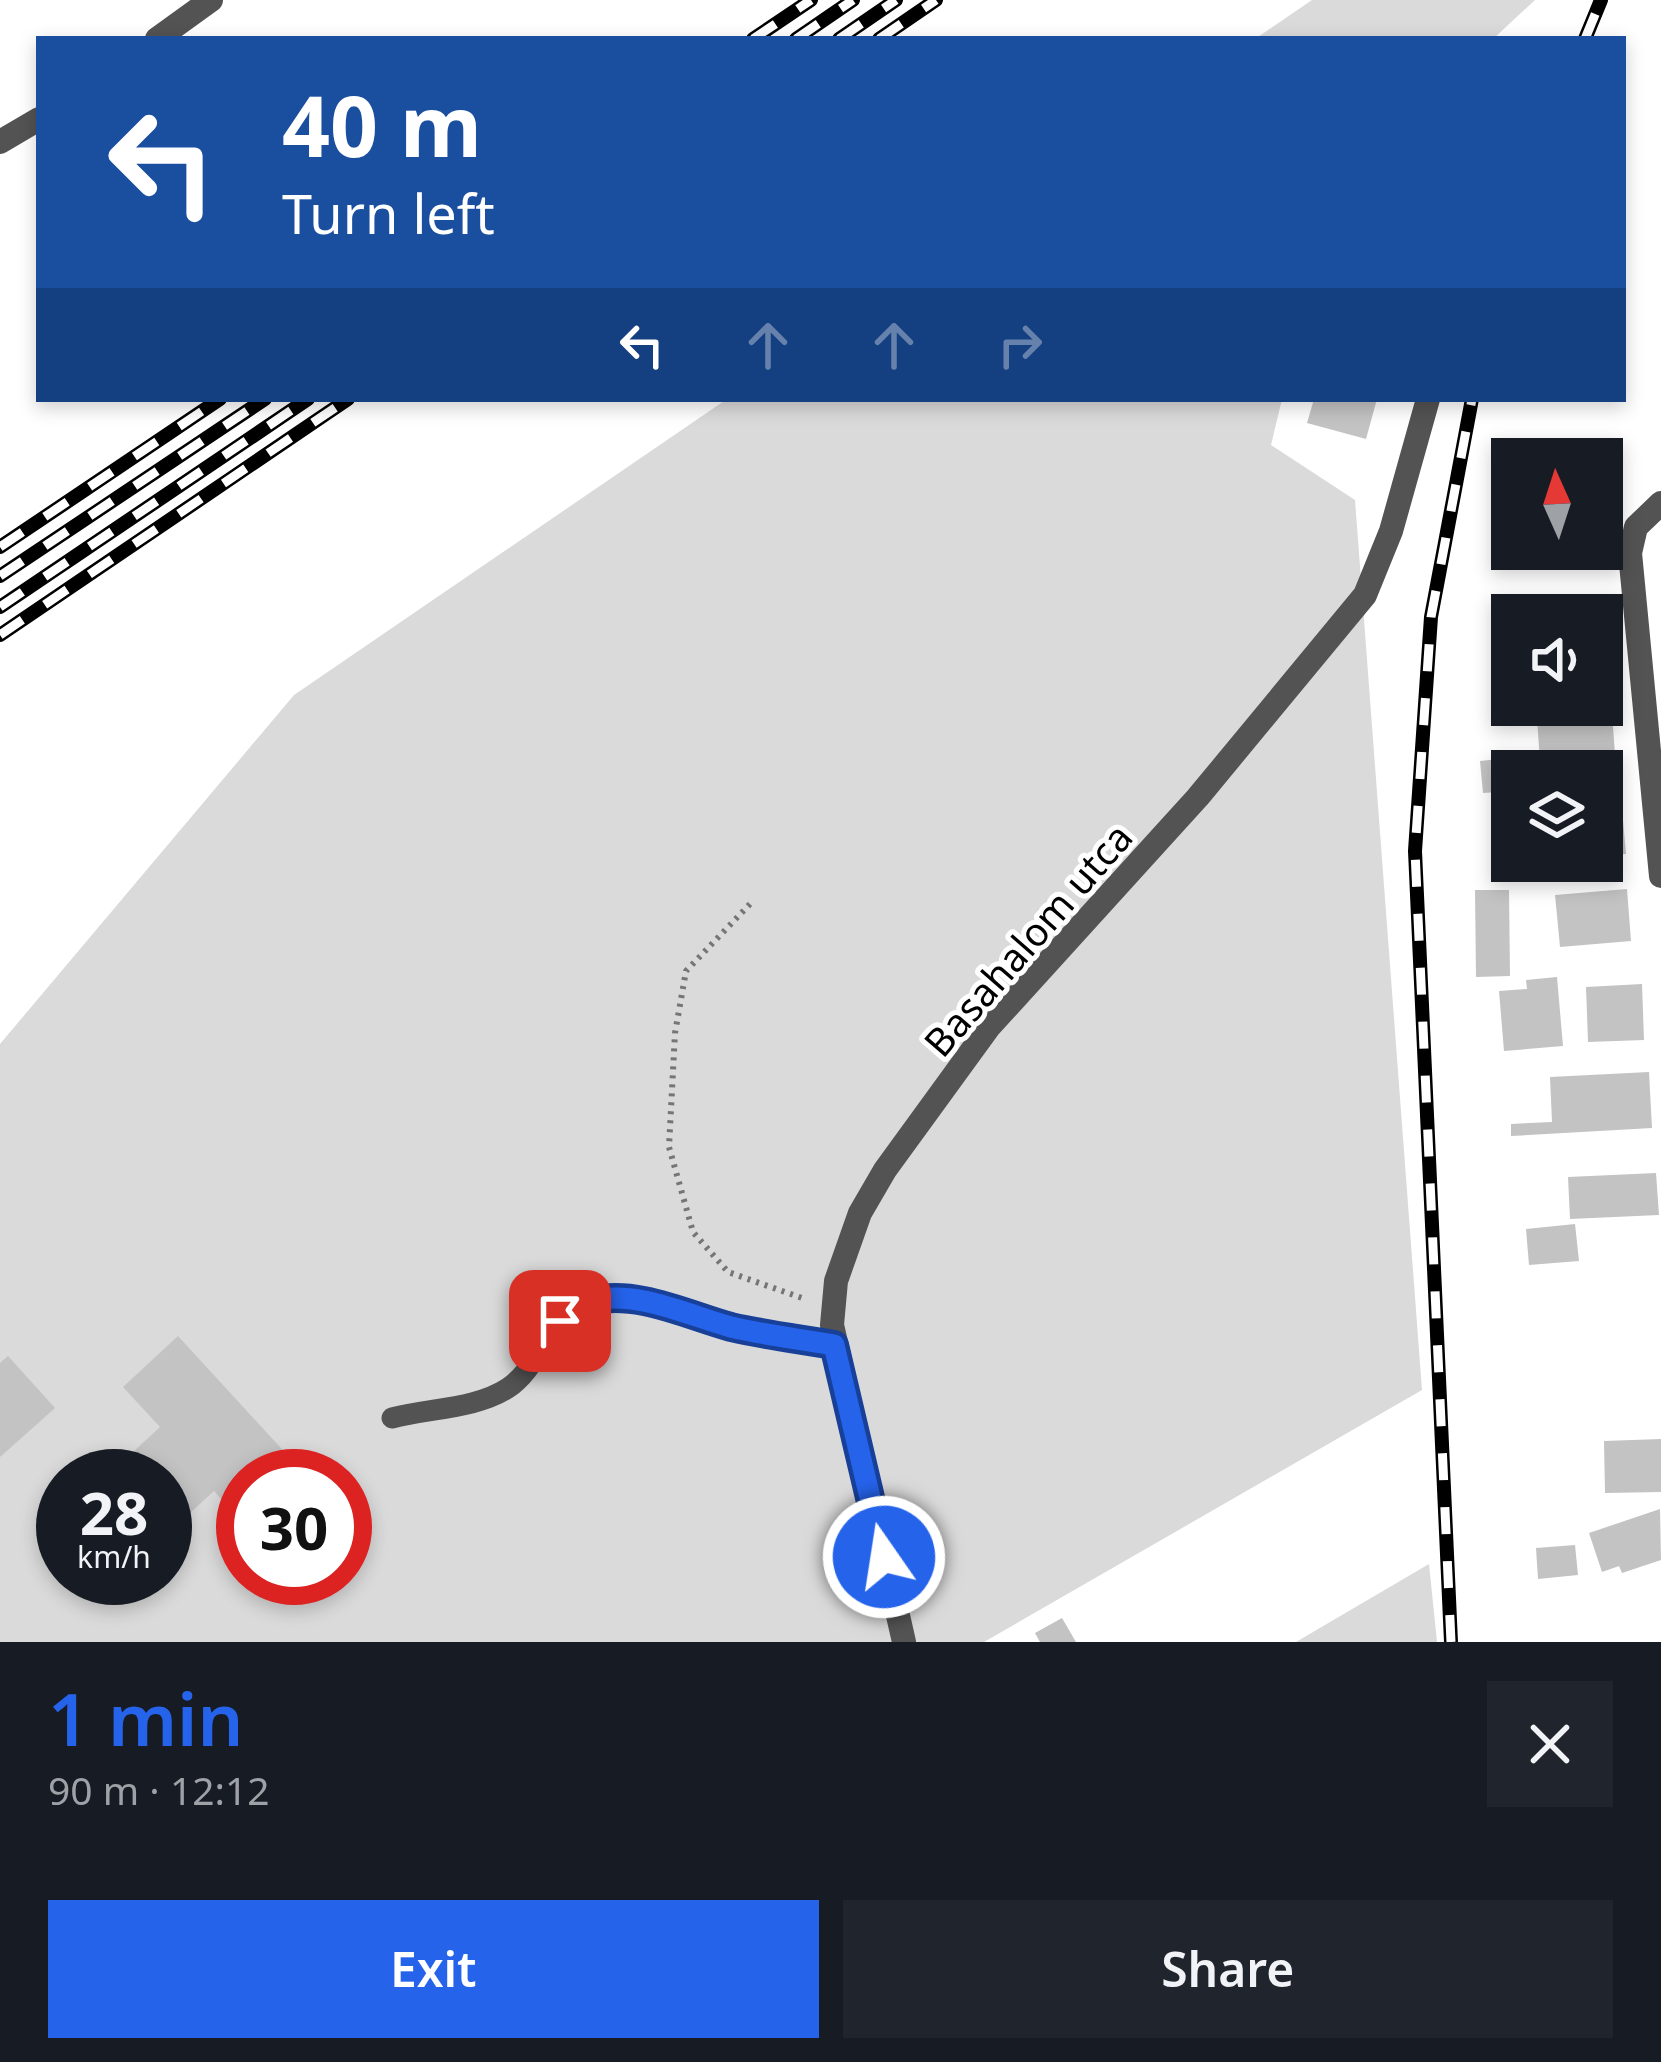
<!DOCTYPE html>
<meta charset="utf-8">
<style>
:root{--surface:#171b24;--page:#20242c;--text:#f1f3f6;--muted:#9ea1a6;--accent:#2563eb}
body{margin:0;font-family:"Noto Sans",sans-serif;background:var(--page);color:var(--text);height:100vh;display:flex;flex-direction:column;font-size:45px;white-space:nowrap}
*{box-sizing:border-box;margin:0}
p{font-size:39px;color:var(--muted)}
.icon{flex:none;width:66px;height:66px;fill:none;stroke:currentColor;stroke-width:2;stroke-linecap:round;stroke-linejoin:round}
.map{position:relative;height:1642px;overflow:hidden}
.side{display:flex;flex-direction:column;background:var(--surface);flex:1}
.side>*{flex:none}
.hud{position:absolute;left:36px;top:36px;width:1590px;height:366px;border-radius:0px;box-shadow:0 6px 18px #0003;background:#1a4fa0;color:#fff;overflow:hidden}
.needle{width:78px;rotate:357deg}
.buttons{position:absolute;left:1491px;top:438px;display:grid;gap:24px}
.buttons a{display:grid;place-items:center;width:132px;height:132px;border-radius:0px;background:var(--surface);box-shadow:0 6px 18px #0003;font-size:60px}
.speed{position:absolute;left:36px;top:1449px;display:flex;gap:24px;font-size:60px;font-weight:700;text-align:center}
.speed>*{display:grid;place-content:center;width:156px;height:156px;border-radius:50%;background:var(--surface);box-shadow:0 6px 18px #0003;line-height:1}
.speed small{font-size:30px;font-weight:400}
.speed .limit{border:18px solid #d22;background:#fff;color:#111}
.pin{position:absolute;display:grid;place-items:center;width:102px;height:102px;color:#fff;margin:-51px;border-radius:24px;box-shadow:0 6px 18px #0006}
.me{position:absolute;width:132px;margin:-66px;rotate:347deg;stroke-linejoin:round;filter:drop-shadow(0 0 9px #0008)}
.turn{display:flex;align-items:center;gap:42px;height:252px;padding:0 48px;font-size:54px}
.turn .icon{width:156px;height:156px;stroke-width:2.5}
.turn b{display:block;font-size:84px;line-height:102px}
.lanes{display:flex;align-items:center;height:114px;padding:0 48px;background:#0003;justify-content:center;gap:60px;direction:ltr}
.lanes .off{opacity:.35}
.round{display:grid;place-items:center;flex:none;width:126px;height:126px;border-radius:0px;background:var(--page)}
.overview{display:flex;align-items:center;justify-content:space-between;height:204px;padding:0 48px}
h1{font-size:72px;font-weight:600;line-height:90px;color:var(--accent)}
.button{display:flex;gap:24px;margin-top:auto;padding:24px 48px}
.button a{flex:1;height:138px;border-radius:0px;background:var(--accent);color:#fff;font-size:48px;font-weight:600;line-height:138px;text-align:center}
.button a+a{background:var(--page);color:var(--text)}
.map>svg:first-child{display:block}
.green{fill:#dadada;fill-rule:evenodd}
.building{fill:#c3c3c3}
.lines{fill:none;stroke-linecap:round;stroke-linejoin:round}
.path{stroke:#757575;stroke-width:6;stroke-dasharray:3 6;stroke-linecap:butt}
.lane{stroke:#535353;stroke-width:21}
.street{stroke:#535353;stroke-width:24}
.rail-casing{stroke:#000;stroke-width:14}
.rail{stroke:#fff;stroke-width:9;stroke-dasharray:27;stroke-linecap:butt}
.route-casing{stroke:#184099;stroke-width:30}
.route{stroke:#2563eb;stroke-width:21}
.labels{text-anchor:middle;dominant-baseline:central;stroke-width:10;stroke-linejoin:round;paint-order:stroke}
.street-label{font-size:39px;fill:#000;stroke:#fff}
</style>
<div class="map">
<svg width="1661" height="1642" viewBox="0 0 1661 1642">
<rect width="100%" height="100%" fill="#fff"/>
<g class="green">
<path d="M 1312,0 L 1535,0 L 1493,39 L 1255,39 Z"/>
<path d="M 727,399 L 1282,399 L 1271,445 L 1355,500 L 1422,1390 L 984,1642 L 0,1642 L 0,1044 L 294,695 ZM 63,1476 L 165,1476 L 165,1578 L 63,1578 ZM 243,1476 L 345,1476 L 345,1578 L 243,1578 Z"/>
<path d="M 1429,1564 L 1437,1642 L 1296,1642 Z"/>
</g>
<g class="building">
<path d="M 1314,399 L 1377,399 L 1366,439 L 1307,423 Z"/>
<path d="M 1575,603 L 1578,615 L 1522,615 L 1522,613 Z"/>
<path d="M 1611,698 L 1615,755 L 1540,761 L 1536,705 L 1602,705 L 1602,699 Z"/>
<path d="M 1528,756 L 1529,771 L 1512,771 L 1512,791 L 1483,793 L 1480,761 Z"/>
<path d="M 1621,798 L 1626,854 L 1602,856 L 1602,799 Z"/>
<path d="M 1627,889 L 1631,941 L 1560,947 L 1555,895 Z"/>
<path d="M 1475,890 L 1509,890 L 1510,976 L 1476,977 Z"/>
<path d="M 1557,977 L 1563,1046 L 1504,1051 L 1499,991 L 1527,989 L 1526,980 Z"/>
<path d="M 1642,984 L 1644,1040 L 1588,1042 L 1586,987 Z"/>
<path d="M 1649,1072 L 1652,1128 L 1511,1136 L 1511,1124 L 1552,1122 L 1550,1077 Z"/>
<path d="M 1656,1173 L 1659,1215 L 1570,1219 L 1568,1177 Z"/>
<path d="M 1575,1224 L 1579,1261 L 1529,1265 L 1526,1229 Z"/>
<path d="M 178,1336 L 302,1471 L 297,1476 L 243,1476 L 243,1522 L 214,1491 L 165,1536 L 165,1476 L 107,1476 L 160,1427 L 123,1387 Z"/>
<path d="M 8,1356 L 55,1408 L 0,1457 L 0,1363 Z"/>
<path d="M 1661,1439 L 1661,1492 L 1605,1493 L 1604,1441 Z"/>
<path d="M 1660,1509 L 1661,1560 L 1622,1573 L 1619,1566 L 1602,1572 L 1589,1533 Z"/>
<path d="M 1575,1545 L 1578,1575 L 1538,1579 L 1536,1548 Z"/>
<path d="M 1062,1618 L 1076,1642 L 1040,1642 L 1035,1633 Z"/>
</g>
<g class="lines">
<path class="path" d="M 750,904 L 686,971 L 675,1033 L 669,1147 L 693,1232 L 728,1272 L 805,1299"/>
<path class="lane" d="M 392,1418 C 430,1408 476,1409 508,1388 C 541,1366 549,1315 589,1302 C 630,1289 693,1317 734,1327 C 767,1335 801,1339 834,1345"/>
<g class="street">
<path d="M 157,39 L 211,0"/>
<path d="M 0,142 L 39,119"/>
<path d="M 1661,503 L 1636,527 L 1630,553 L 1661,876"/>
<path d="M 904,1642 L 832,1325 L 836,1281 L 860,1213 L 885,1170 L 989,1027 L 1198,797 L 1365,595 L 1391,531 L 1428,399"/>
</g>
<defs>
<g id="rail">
<path d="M 753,39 L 811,0"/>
<path d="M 796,39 L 853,0"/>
<path d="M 839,39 L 896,0"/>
<path d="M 879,39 L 936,0"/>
<path d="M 1585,39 L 1601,0"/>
<path d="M 0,547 L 220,399"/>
<path d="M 0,576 L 265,399"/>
<path d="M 0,607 L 308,399"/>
<path d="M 0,635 L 348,399"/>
<path d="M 1451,1642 L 1415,851 L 1431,617 L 1472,399"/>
</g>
</defs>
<use href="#rail" class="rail-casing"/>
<use href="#rail" class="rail"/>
</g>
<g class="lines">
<defs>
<path id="route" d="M 560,1321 C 570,1313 579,1304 592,1301 C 635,1289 690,1316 731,1327 C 765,1335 800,1339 834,1345 L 884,1557"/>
</defs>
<use href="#route" class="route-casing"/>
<use href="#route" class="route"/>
</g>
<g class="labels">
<g class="street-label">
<text transform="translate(1027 939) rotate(-49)">Basahalom utca</text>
</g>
</g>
</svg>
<div class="buttons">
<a><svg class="needle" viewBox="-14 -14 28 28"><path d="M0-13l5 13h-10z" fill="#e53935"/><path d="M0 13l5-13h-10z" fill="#9ea1a6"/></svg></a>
<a><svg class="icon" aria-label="sound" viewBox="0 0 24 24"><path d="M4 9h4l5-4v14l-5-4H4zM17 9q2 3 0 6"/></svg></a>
<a><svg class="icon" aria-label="layers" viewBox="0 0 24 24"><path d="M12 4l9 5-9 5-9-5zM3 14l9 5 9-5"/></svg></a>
</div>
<div class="speed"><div>28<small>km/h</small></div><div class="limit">30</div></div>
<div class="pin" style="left:560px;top:1321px;background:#d93025"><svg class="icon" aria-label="arrive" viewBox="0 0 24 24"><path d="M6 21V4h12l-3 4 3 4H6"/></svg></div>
<svg class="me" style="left:884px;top:1557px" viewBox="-20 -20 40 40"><circle r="17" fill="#2563eb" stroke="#fff" stroke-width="3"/><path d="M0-11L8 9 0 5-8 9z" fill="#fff"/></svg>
<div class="hud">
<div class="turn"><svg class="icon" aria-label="left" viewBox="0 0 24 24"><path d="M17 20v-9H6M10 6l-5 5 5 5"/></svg><div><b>40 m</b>Turn left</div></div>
<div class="lanes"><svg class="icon" aria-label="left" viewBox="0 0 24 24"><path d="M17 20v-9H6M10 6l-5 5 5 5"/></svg><svg class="icon off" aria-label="ahead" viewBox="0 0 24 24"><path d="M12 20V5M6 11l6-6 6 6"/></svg><svg class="icon off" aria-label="ahead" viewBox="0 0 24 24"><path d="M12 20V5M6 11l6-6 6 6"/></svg><svg class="icon off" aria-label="right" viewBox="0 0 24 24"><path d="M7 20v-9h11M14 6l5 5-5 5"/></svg></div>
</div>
</div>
<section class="side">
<div class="overview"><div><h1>1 min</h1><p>90 m · 12:12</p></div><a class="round"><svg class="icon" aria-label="close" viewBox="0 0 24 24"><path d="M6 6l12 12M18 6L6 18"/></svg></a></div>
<div class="button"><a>Exit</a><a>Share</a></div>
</section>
